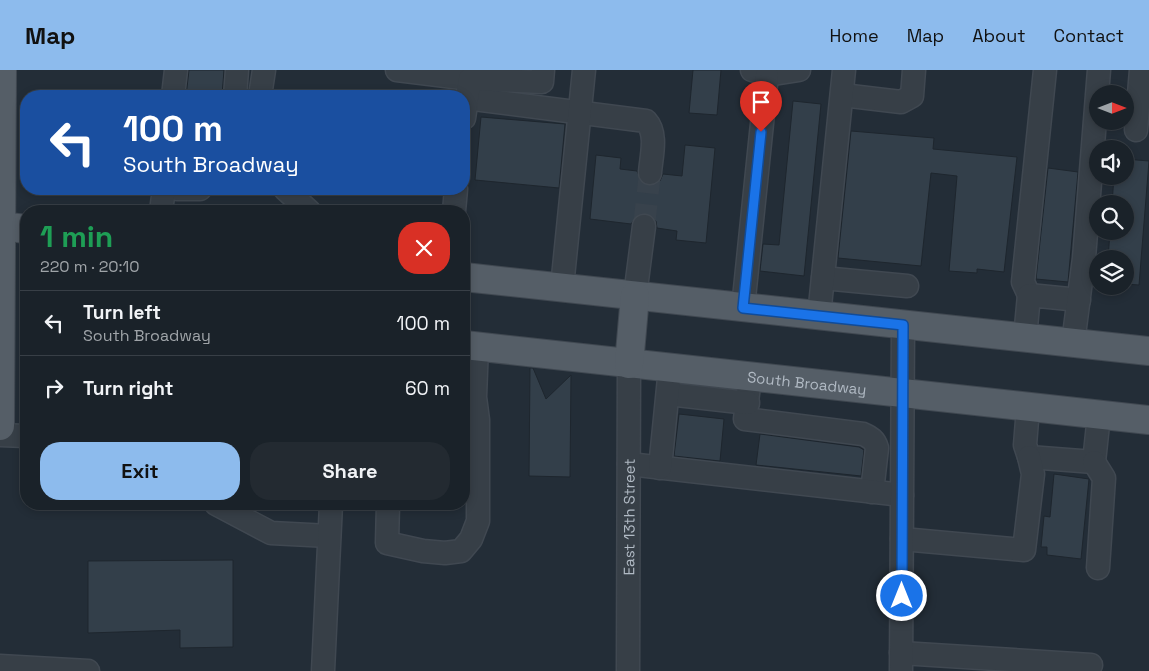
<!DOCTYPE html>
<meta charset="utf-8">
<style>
:root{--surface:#1a2229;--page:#232a31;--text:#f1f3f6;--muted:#9fa4a8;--line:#383f46;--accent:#8dbbed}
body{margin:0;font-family:"Space Grotesk",sans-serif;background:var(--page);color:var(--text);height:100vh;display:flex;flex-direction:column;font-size:19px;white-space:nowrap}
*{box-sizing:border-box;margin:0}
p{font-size:16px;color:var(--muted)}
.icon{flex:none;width:28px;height:28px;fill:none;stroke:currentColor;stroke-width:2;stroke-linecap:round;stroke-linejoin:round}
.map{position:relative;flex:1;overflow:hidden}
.drawer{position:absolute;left:20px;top:135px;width:450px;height:305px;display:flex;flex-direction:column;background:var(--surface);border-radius:20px;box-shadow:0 2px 8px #0003,0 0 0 1px var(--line)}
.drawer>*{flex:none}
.banner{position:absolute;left:20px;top:20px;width:450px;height:105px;border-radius:20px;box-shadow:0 2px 8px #0003,0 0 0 1px var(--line);background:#1a4fa0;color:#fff;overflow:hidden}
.needle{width:32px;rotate:90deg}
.fabs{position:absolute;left:1089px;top:15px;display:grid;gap:10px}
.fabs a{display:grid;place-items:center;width:45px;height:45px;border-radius:50%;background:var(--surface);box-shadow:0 2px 8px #0003,0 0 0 1px var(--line);font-size:25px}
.pin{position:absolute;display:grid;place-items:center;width:42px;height:42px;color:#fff;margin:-51px -21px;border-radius:50% 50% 50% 0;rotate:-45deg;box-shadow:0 0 5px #0007}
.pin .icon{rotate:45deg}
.me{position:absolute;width:55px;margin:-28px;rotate:0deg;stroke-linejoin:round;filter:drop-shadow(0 0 4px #0008)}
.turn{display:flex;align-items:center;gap:18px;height:105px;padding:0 20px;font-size:22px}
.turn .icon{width:65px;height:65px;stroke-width:2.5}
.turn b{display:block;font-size:35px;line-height:42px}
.round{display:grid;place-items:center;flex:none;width:52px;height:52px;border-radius:20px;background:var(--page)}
.summary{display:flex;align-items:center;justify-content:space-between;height:85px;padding:0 20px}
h1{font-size:30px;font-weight:800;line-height:38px;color:#1e9e55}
.button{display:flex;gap:10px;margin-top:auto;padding:10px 20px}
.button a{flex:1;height:58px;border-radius:20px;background:var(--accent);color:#111;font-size:20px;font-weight:800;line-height:58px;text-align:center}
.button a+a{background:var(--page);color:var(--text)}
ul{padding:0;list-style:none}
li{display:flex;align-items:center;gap:15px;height:65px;padding:0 20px;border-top:1px solid var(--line)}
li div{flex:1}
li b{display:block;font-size:19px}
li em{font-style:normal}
header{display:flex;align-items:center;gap:30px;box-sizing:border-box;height:70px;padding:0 25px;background:var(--accent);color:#111}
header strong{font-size:24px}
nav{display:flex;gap:28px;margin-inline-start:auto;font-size:18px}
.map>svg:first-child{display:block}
.building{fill:#333f4a;stroke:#1e262e}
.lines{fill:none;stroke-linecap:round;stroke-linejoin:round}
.minor-tunnel{stroke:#38424c;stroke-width:22;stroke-dasharray:22 11;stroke-linecap:butt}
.minor-casing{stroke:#404851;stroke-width:25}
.major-casing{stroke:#404851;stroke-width:30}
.minor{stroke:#373f47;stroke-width:22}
.major{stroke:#555e67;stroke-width:28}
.route-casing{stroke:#114b97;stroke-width:12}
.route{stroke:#1a73e8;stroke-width:9}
.labels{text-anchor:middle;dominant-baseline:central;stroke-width:5;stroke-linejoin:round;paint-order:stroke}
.street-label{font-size:15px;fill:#b1bac4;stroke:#1c242c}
</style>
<header>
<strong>Map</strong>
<nav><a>Home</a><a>Map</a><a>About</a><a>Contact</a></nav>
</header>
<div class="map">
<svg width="1149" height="601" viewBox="0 0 1149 601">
<rect width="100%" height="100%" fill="#232d37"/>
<g class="building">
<path d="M 224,0 L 222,26 L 186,26 L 189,0 Z"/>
<path d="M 693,0 L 721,0 L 717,45 L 689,43 Z"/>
<path d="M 793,31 L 821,34 L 804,206 L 760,201 L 763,174 L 779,175 Z"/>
<path d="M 481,47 L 565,54 L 559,118 L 475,110 Z"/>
<path d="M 851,61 L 934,68 L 933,79 L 1017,87 L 1004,202 L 977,199 L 977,203 L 949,201 L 957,106 L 931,103 L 921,196 L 838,188 Z"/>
<path d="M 685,75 L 715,78 L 706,173 L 676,170 L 677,161 L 657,158 L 656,151 L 646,143 L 639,144 L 631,154 L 590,149 L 596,85 L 621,88 L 620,99 L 637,101 L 642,113 L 649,116 L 660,111 L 663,104 L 682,106 Z"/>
<path d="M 1125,89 L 1149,91 L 1139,215 L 1125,214 L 1125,189 L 1108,189 L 1110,161 L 1125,161 L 1125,134 L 1112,134 L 1114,106 L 1125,106 Z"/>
<path d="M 1048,98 L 1078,102 L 1068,212 L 1036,209 Z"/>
<path d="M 530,298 L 533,298 L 546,329 L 571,305 L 570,407 L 529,406 Z"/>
<path d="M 679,344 L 724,349 L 720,391 L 674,386 Z"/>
<path d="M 760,364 L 859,377 L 864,380 L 861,406 L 756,395 Z"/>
<path d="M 1054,404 L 1089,409 L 1081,489 L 1047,485 L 1047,477 L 1041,477 L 1044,446 L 1050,447 Z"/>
<path d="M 233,490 L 233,577 L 180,578 L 180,560 L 88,563 L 88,491 Z"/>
</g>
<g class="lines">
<path class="minor-tunnel" d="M 644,156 L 650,103"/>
<defs>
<g id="minor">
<path d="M 397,0 L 470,9"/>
<path d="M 752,0 L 767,5 L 799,0"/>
<path d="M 842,25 L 901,32 L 912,26 L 914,0"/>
<path d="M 173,26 L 176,0"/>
<path d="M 235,26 L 237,0"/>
<path d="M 260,26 L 264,0"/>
<path d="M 466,28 L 646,51 C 658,64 651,87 650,103"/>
<path d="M 464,48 L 470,9 L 542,12 L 543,0"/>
<path d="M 1136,60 L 1141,0"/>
<path d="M 177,119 L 200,119"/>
<path d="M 285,119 L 309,141"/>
<path d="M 161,141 L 164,119"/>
<path d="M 454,141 L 456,119"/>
<path d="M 823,208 L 907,216"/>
<path d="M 562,217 L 584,0"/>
<path d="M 1029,225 L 1023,212 L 1045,0"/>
<path d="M 635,226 L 644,156"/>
<path d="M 743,238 L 767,5"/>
<path d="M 819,246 L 844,0"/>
<path d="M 1025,268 L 1029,225 L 1079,230"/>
<path d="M 1073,273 L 1084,188 L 1099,0"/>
<path d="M 750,307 L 745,349 L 863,364 C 870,367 875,370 877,378 L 872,422"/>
<path d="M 668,324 L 748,333"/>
<path d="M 1028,338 L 1025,375 L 1029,387 L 1094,392 L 1099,345"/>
<path d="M 0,365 L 26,366"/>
<path d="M 1094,392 L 1104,408 L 1098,498"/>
<path d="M 629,394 L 902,425"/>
<path d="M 660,398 L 670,298"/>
<path d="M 216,434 L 271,463 L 329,466"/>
<path d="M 388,434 L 387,473 L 423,481 L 445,483 L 461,481 L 471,469 L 478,451 L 478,350 L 475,327 L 477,276"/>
<path d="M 902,469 L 1024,480 L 1033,404 L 1029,387"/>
<path d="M 901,583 L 1091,595"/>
<path d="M 0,596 L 88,601"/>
<path d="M 323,601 L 331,434"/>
<path id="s1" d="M 628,601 L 629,294"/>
<path d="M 901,601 L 903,255"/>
</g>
<g id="major">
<path d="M 0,156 L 26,159"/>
<path d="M 464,207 L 1149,281"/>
<path id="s2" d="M 464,275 L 1149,350"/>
<path d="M 629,294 L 635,226"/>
<path d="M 0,356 L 2,0"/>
</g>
</defs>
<use href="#minor" class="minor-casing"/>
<use href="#major" class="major-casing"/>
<use href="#minor" class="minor"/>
<use href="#major" class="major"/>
</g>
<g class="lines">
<defs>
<path id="route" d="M 761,62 L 743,238 L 903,255 L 902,526"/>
</defs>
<use href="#route" class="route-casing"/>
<use href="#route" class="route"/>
</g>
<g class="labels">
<g class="street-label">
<text stroke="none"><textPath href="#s2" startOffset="345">South Broadway</textPath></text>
<text stroke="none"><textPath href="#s1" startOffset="154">East 13th Street</textPath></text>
</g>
</g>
</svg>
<div class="fabs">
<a><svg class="needle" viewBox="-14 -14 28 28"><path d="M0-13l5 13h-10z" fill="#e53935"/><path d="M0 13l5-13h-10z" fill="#9fa4a8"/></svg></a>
<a><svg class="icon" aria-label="sound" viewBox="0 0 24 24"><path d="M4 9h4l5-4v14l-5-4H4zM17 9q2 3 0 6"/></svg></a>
<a><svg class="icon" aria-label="search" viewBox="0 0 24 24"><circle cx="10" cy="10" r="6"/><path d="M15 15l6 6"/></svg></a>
<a><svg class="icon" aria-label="layers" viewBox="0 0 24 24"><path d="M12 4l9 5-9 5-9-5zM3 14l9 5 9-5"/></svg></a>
</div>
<div class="pin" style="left:761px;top:62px;background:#d93025"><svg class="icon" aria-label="arrive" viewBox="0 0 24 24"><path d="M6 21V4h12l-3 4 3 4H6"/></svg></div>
<svg class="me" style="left:902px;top:526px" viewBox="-20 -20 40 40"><circle r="17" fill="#1a73e8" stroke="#fff" stroke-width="3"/><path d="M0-11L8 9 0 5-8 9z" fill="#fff"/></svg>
<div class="banner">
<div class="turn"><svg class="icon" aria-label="left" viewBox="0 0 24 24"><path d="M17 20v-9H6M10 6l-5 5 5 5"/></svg><div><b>100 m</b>South Broadway</div></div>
</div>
<section class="drawer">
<div class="summary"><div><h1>1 min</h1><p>220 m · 20:10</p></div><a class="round" style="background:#d93025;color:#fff"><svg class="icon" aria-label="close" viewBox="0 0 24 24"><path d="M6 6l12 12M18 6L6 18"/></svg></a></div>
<ul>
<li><svg class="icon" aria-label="left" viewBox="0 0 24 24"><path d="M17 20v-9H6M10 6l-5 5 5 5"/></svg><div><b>Turn left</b><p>South Broadway</p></div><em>100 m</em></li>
<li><svg class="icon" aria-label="right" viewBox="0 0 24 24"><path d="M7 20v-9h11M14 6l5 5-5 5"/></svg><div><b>Turn right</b></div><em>60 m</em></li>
</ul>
<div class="button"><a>Exit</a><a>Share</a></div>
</section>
</div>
